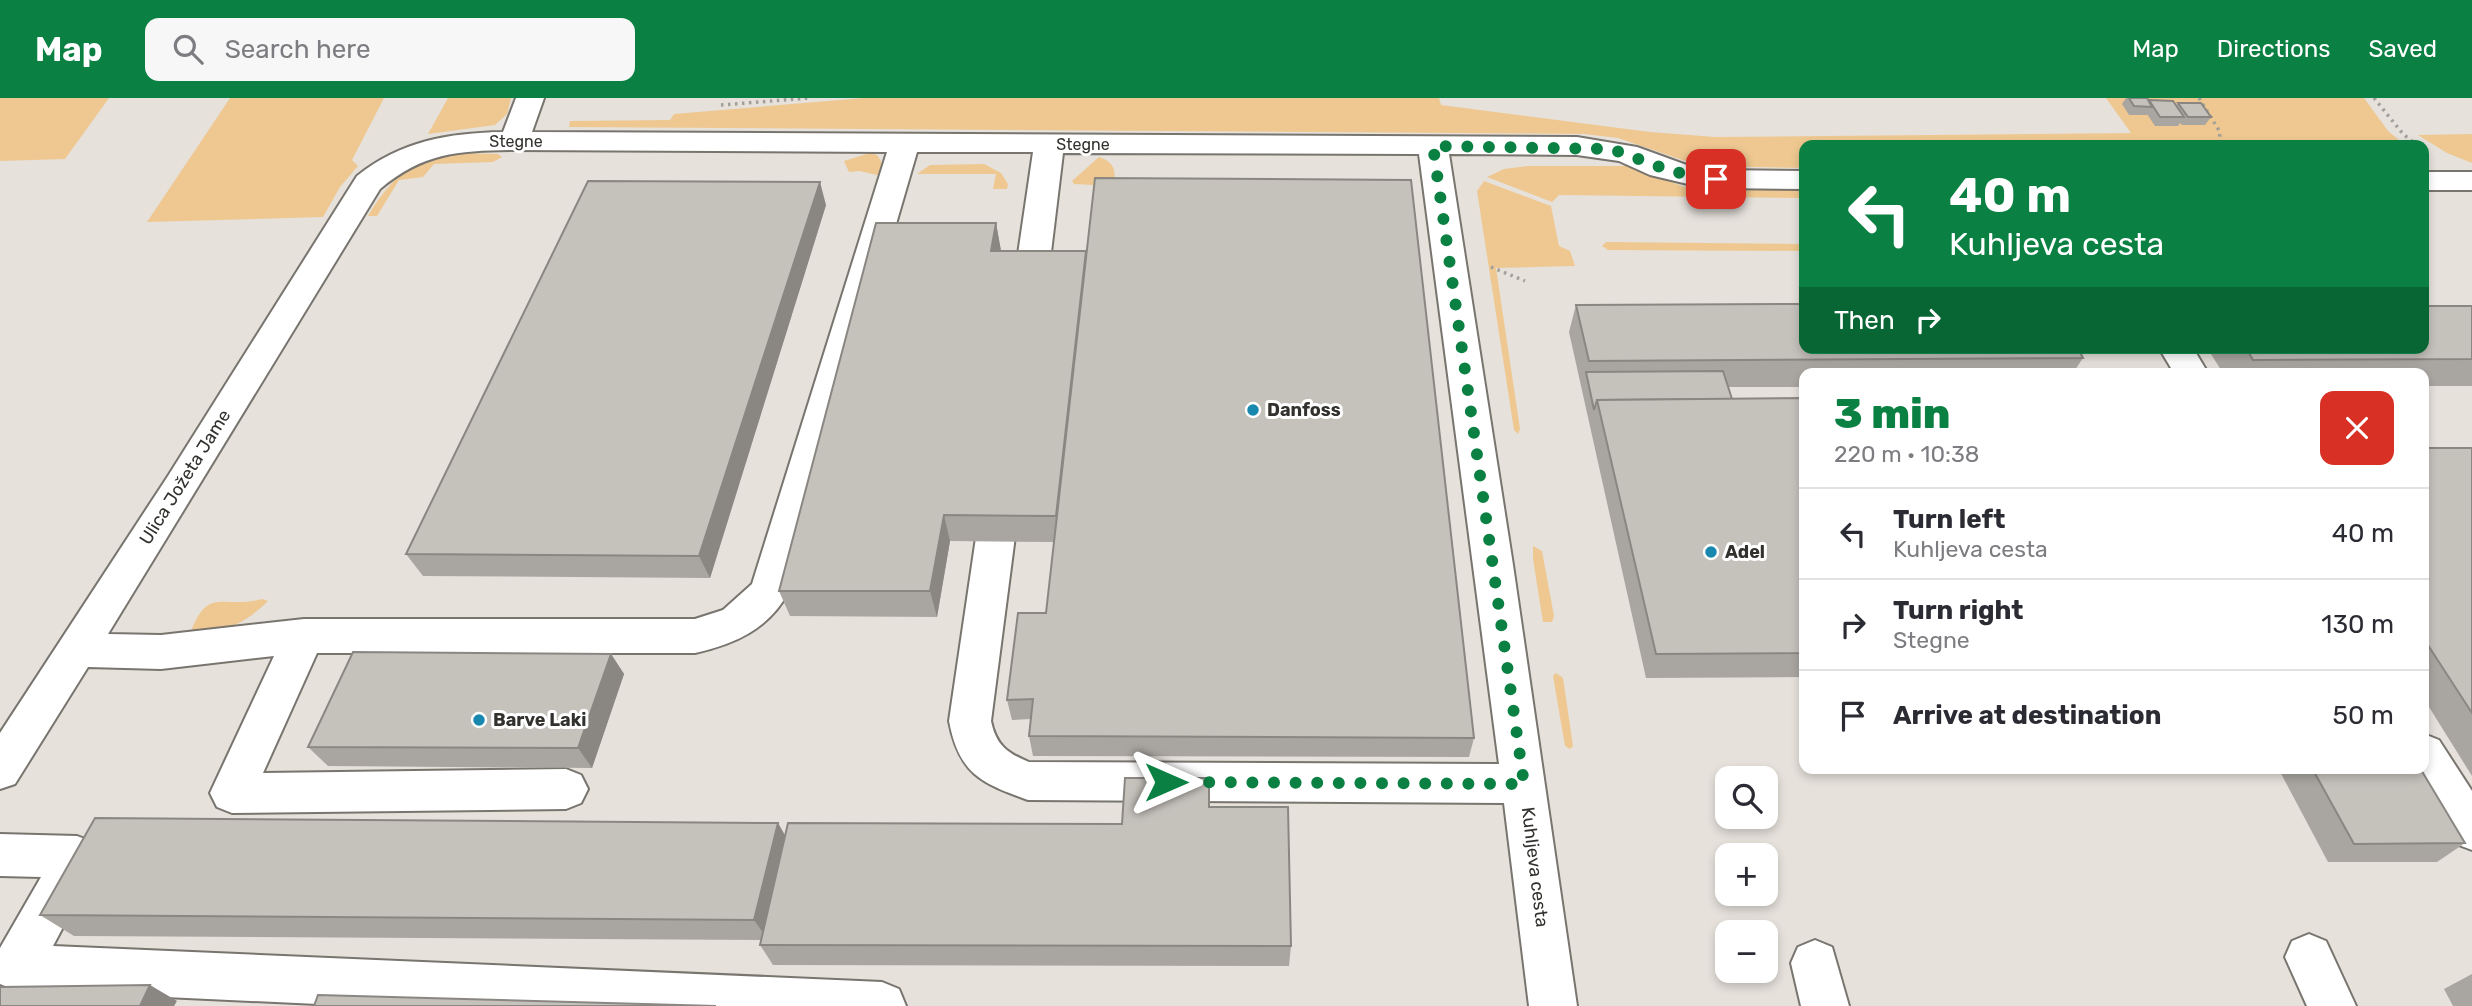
<!DOCTYPE html>
<meta charset="utf-8">
<style>
:root{--surface:#fff;--page:#f7f7f7;--text:#2b2b33;--muted:#7c7c81;--line:#e1e1e2;--accent:#0b8043}
body{margin:0;font-family:Rubik,sans-serif;background:var(--page);color:var(--text);height:100vh;display:flex;flex-direction:column;font-size:26px;white-space:nowrap}
*{box-sizing:border-box;margin:0}
p{font-size:23px;color:var(--muted)}
.icon{flex:none;width:38px;height:38px;fill:none;stroke:currentColor;stroke-width:2;stroke-linecap:round;stroke-linejoin:round}
.map{position:relative;flex:1;overflow:hidden}
.panel{position:absolute;left:1799px;top:270px;width:630px;height:406px;display:flex;flex-direction:column;background:var(--surface);border-radius:14px;box-shadow:0 4px 10px #0003}
.panel>*{flex:none}
.guide{position:absolute;left:1799px;top:42px;width:630px;height:214px;border-radius:14px;box-shadow:0 4px 10px #0003;background:#0b8043;color:#fff;overflow:hidden}
.controls{position:absolute;left:1715px;top:668px;display:grid;gap:14px}
.controls a{display:grid;place-items:center;width:63px;height:63px;border-radius:14px;background:var(--surface);box-shadow:0 4px 10px #0003;font-size:35px}
.pin{position:absolute;display:grid;place-items:center;width:60px;height:60px;color:#fff;margin:-30px;border-radius:14px;box-shadow:0 4px 10px #0006}
.me{position:absolute;width:77px;margin:-38px;rotate:90deg;stroke-linejoin:round;filter:drop-shadow(0 0 5px #0008)}
.turn{display:flex;align-items:center;gap:24px;height:147px;padding:0 35px;font-size:32px}
.turn .icon{width:91px;height:91px;stroke-width:2.5}
.turn b{display:block;font-size:49px;line-height:60px}
.then{display:flex;align-items:center;height:66px;padding:0 35px;background:#0003;gap:14px;font-size:26px}
.round{display:grid;place-items:center;flex:none;width:74px;height:74px;border-radius:14px;background:var(--page)}
.head{display:flex;align-items:center;justify-content:space-between;height:119px;padding:0 35px}
h1{font-size:42px;font-weight:800;line-height:52px;color:var(--accent)}
ul{padding:0;list-style:none}
li{display:flex;align-items:center;gap:21px;height:91px;padding:0 35px;border-top:2px solid var(--line)}
li div{flex:1}
li b{display:block;font-size:26px}
li em{font-style:normal}
header{display:flex;align-items:center;gap:42px;box-sizing:border-box;height:98px;padding:0 35px;background:var(--accent);color:#fff}
header strong{font-size:33px}
nav{display:flex;gap:38px;margin-inline-start:auto;font-size:24px}
.search{width:490px;height:63px;background:var(--page);display:flex;align-items:center;gap:18px;box-sizing:border-box;padding:0 24px;border-radius:14px;color:var(--muted);font-size:26px}
.map>svg:first-child{display:block}
.green{fill:#eec890}
.lines{fill:none;stroke-linecap:round;stroke-linejoin:round}
.minor-casing{stroke:#78746e;stroke-width:4}
.path{stroke:#a29e99;stroke-width:3.5;stroke-dasharray:2.5 4.5;stroke-linecap:butt}
.minor{fill:#fff;fill-rule:evenodd}
.wall{fill:#a9a6a1}
.shaded-wall{fill:#8a8783}
.building{fill:#c5c1bb;stroke:#8a8783;stroke-width:2}
.route{stroke:#0b8043;stroke-width:12;stroke-dasharray:0 21.6}
.poi-dot{fill:#1988ae;stroke:#fff;stroke-width:2.5}
.labels{text-anchor:middle;dominant-baseline:central;stroke-width:6;stroke-linejoin:round;paint-order:stroke}
.far-street-label{font-size:16px;fill:#32312e;stroke:#fff}
.poi-label{font-size:18px;font-weight:bold;fill:#32312e;stroke:#fff;text-anchor:start}
.street-label{font-size:18px;fill:#32312e;stroke:#fff}
</style>
<header>
<strong>Map</strong>
<div class="search"><svg class="icon" aria-label="search" viewBox="0 0 24 24"><circle cx="10" cy="10" r="6"/><path d="M15 15l6 6"/></svg>Search here</div>
<nav><a>Map</a><a>Directions</a><a>Saved</a></nav>
</header>
<div class="map">
<svg width="2472" height="908" viewBox="0 0 2472 908">
<rect width="100%" height="100%" fill="#e6e1db"/>
<g class="green">
<path d="M 0,0 L 109,0 L 65,61 L 0,63 Z"/>
<path d="M 230,0 L 384,0 L 352,62 L 358,68 L 340,89 L 323,119 L 147,124 Z"/>
<path d="M 448,0 L 511,0 L 507,16 L 495,27 L 428,36 Z"/>
<path d="M 864,0 L 1439,0 L 1441,7 L 1650,34 L 1715,39 L 2131,35 L 2106,0 L 2364,0 L 2388,33 L 2405,47 L 1804,47 L 1804,70 L 1700,68 L 1618,40 L 1584,36 L 569,29 L 570,23 L 670,22 L 674,16 Z"/>
<path d="M 2472,36 L 2472,65 L 2447,55 L 2418,37 Z"/>
<path d="M 459,55 L 498,56 L 502,59 L 493,64 L 434,66 L 423,79 L 399,82 L 377,118 L 368,118 C 392,78 412,62 459,55 Z"/>
<path d="M 870,55 L 877,57 L 881,63 L 882,78 L 859,73 L 849,74 L 844,63 Z"/>
<path d="M 1099,59 C 1114,64 1117,73 1113,88 L 1074,86 L 1072,83 Z"/>
<path d="M 984,66 L 1001,75 L 1008,86 L 1007,91 L 993,91 L 996,76 L 917,76 L 930,67 Z"/>
<path d="M 1528,68 L 1630,68 L 1687,90 L 1804,92 L 1804,100 L 1559,97 L 1552,104 L 1487,79 L 1504,71 Z"/>
<path d="M 1484,83 L 1551,108 L 1559,148 L 1570,153 L 1575,168 L 1496,170 L 1520,331 L 1518,336 L 1514,332 L 1477,93 Z"/>
<path d="M 1606,144 L 1804,146 L 1804,153 L 1608,152 L 1602,148 Z"/>
<path d="M 1533,448 L 1542,453 L 1554,518 L 1552,524 L 1543,524 L 1533,461 Z"/>
<path d="M 262,501 L 268,503 C 241,529 226,532 190,536 C 208,486 223,512 262,501 Z"/>
<path d="M 1556,575 L 1563,580 L 1573,648 L 1570,651 L 1565,648 L 1553,578 Z"/>
</g>
<g class="lines">
<defs>
<g id="minor">
<path d="M 516,0 L 544,0 L 532,34 L 1577,39 L 1637,49 L 1692,69 L 1716,72 L 1804,73 L 1804,91 L 1716,90 L 1692,87 L 1650,77 L 1619,63 L 1577,57 L 1449,56 L 1513,467 L 1577,908 L 1529,908 L 1504,705 L 1028,702 C 981,685 959,676 949,623 L 983,392 L 989,382 L 1002,378 L 1015,382 L 1021,392 L 991,623 C 996,647 1007,655 1029,664 L 1499,666 L 1419,56 L 1063,55 L 1045,204 L 1040,212 L 1028,215 L 1016,212 L 1011,204 L 1033,54 L 917,54 L 789,493 C 769,531 735,546 695,555 L 317,555 L 263,675 L 566,671 L 581,677 L 588,691 L 581,705 L 566,711 L 232,715 L 217,709 L 210,695 L 274,558 L 161,571 L 88,569 L 15,686 L 0,691 L 0,635 L 168,378 L 357,78 C 401,43 448,35 503,34 ZM 514,52 L 887,54 L 752,486 L 723,512 L 695,521 L 304,521 L 161,537 L 108,536 L 380,91 C 424,54 459,53 514,52 Z"/>
<rect x="2424" y="74" width="48" height="18"/>
<path d="M 2159,250 L 2193,250 L 2208,275 L 2174,275 Z"/>
<path d="M 2424,636 L 2439,642 L 2472,693 L 2472,752 L 2456,746 L 2410,670 L 2424,670 Z"/>
<path d="M 0,736 L 77,738 L 93,744 L 100,759 L 53,848 L 882,884 L 899,891 L 906,908 L 360,908 L 15,892 L 0,886 L 0,850 L 41,779 L 0,778 Z"/>
<path d="M 2309,836 L 2326,843 L 2356,908 L 2307,908 L 2285,859 L 2292,843 Z"/>
<path d="M 1815,842 L 1832,849 L 1849,908 L 1801,908 L 1791,865 L 1798,849 Z"/>
</g>
</defs>
<use href="#minor" class="minor-casing"/>
<g class="path">
<path d="M 2199,0 L 2220,34 L 2219,47"/>
<path d="M 2374,0 L 2403,36 L 2417,47"/>
<path d="M 721,7 L 809,0"/>
<path d="M 1491,169 L 1525,183"/>
</g>
<use href="#minor" class="minor"/>
</g>
<g class="wall">
<path d="M 2126,0 L 2147,0 L 2149,3 L 2149,2 L 2176,8 L 2178,5 L 2211,19 L 2205,27 L 2182,27 L 2180,25 L 2178,28 L 2155,28 L 2147,16 L 2147,17 L 2129,17 L 2122,6 Z"/>
<path d="M 826,107 L 710,480 L 423,478 L 406,456 Z"/>
<path d="M 996,125 L 1001,153 L 1474,640 L 1469,659 L 1033,658 L 1029,638 L 1031,621 L 1012,622 L 1007,602 L 1046,515 L 1054,444 L 950,443 L 937,519 L 790,518 L 779,493 Z"/>
<path d="M 1576,207 L 2083,260 L 2073,275 L 1804,275 L 1804,289 L 1728,289 L 1732,301 L 1804,300 L 1804,579 L 1646,580 L 1569,234 Z"/>
<path d="M 2472,208 L 2472,288 L 2424,288 L 2424,275 L 2223,275 L 2207,250 L 2424,250 Z"/>
<path d="M 2424,350 L 2472,350 L 2472,678 L 2424,601 Z"/>
<path d="M 611,556 L 624,576 L 592,670 L 328,668 L 308,649 Z"/>
<path d="M 2278,670 L 2420,670 L 2465,745 L 2437,764 L 2328,764 Z"/>
<path d="M 1210,709 L 1291,848 L 1289,868 L 773,867 L 760,847 L 761,842 L 74,838 L 40,817 L 778,725 L 785,737 L 1122,726 Z"/>
<path d="M 2472,876 L 2472,908 L 2453,908 L 2444,891 Z"/>
</g>
<g class="shaded-wall">
<path d="M 820,84 L 826,107 L 710,480 L 699,458 Z"/>
<path d="M 996,125 L 1001,153 L 991,153 Z"/>
<path d="M 944,417 L 950,443 L 937,519 L 930,493 Z"/>
<path d="M 611,556 L 624,576 L 592,670 L 578,650 Z"/>
<path d="M 778,725 L 790,747 L 768,842 L 754,822 Z"/>
<path d="M 150,887 L 177,903 L 174,908 L 140,908 Z"/>
</g>
<g class="building">
<path d="M 2129,0 L 2147,0 L 2152,9 L 2134,8 Z"/>
<path d="M 2149,2 L 2173,3 L 2184,19 L 2160,19 Z"/>
<path d="M 2178,5 L 2201,5 L 2211,19 L 2188,19 Z"/>
<path d="M 1095,80 L 1411,82 L 1474,640 L 1029,638 L 1033,601 L 1007,602 L 1018,515 L 1046,515 Z"/>
<path d="M 588,83 L 820,84 L 699,458 L 406,456 Z"/>
<path d="M 876,125 L 996,125 L 991,153 L 1086,153 L 1056,418 L 944,417 L 930,493 L 779,493 Z"/>
<path d="M 1804,206 L 1804,250 L 2078,250 L 2083,260 L 1589,263 L 1576,207 Z"/>
<path d="M 2424,208 L 2472,208 L 2472,261 L 2253,262 L 2246,250 L 2424,250 Z"/>
<path d="M 1723,273 L 1732,301 L 1597,302 L 1594,312 L 1586,274 Z"/>
<path d="M 1804,300 L 1804,555 L 1656,556 L 1597,302 Z"/>
<path d="M 2424,350 L 2472,350 L 2472,615 L 2424,541 Z"/>
<path d="M 353,554 L 611,556 L 578,650 L 308,649 Z"/>
<path d="M 2312,670 L 2420,670 L 2465,745 L 2354,746 Z"/>
<path d="M 1125,680 L 1209,680 L 1209,709 L 1288,709 L 1291,848 L 760,847 L 788,725 L 1122,726 Z"/>
<path d="M 95,720 L 778,725 L 754,822 L 40,817 Z"/>
<path d="M 150,887 L 140,908 L 0,908 L 0,889 Z"/>
<path d="M 318,897 L 716,908 L 314,908 Z"/>
</g>
<g class="lines">
<path class="route" d="M 1166,684 L 1524,686 L 1433,48 L 1611,51 L 1674,74 L 1716,81"/>
</g>
<g class="poi-dot">
<circle cx="1253" cy="312" r="7"/>
<circle cx="1711" cy="454" r="7"/>
<circle cx="479" cy="622" r="7"/>
</g>
<g class="labels">
<g class="far-street-label">
<text x="516" y="43">Stegne</text>
<text x="1083" y="46">Stegne</text>
</g>
<g class="poi-label">
<text x="1267" y="312">Danfoss</text>
<text x="1725" y="454">Adel</text>
<text x="493" y="622">Barve Laki</text>
</g>
<g class="street-label">
<text transform="translate(185 379) rotate(-58)">Ulica Jožeta Jame</text>
<text transform="translate(1535 769) rotate(83)">Kuhljeva cesta</text>
</g>
</g>
</svg>
<div class="controls">
<a><svg class="icon" aria-label="search" viewBox="0 0 24 24"><circle cx="10" cy="10" r="6"/><path d="M15 15l6 6"/></svg></a>
<a>+</a>
<a>−</a>
</div>
<div class="pin" style="left:1716px;top:81px;background:#d93025"><svg class="icon" aria-label="arrive" viewBox="0 0 24 24"><path d="M6 21V4h12l-3 4 3 4H6"/></svg></div>
<svg class="me" style="left:1166px;top:684px" viewBox="-20 -20 40 40"><path d="M0-17L14 15 0 8-14 15z" fill="#0b8043" stroke="#fff" stroke-width="4"/></svg>
<div class="guide">
<div class="turn"><svg class="icon" aria-label="left" viewBox="0 0 24 24"><path d="M17 20v-9H6M10 6l-5 5 5 5"/></svg><div><b>40 m</b>Kuhljeva cesta</div></div>
<div class="then">Then<svg class="icon" aria-label="right" viewBox="0 0 24 24"><path d="M7 20v-9h11M14 6l5 5-5 5"/></svg></div>
</div>
<section class="panel">
<div class="head"><div><h1>3 min</h1><p>220 m · 10:38</p></div><a class="round" style="background:#d93025;color:#fff"><svg class="icon" aria-label="close" viewBox="0 0 24 24"><path d="M6 6l12 12M18 6L6 18"/></svg></a></div>
<ul>
<li><svg class="icon" aria-label="left" viewBox="0 0 24 24"><path d="M17 20v-9H6M10 6l-5 5 5 5"/></svg><div><b>Turn left</b><p>Kuhljeva cesta</p></div><em>40 m</em></li>
<li><svg class="icon" aria-label="right" viewBox="0 0 24 24"><path d="M7 20v-9h11M14 6l5 5-5 5"/></svg><div><b>Turn right</b><p>Stegne</p></div><em>130 m</em></li>
<li><svg class="icon" aria-label="arrive" viewBox="0 0 24 24"><path d="M6 21V4h12l-3 4 3 4H6"/></svg><div><b>Arrive at destination</b></div><em>50 m</em></li>
</ul>
</section>
</div>
